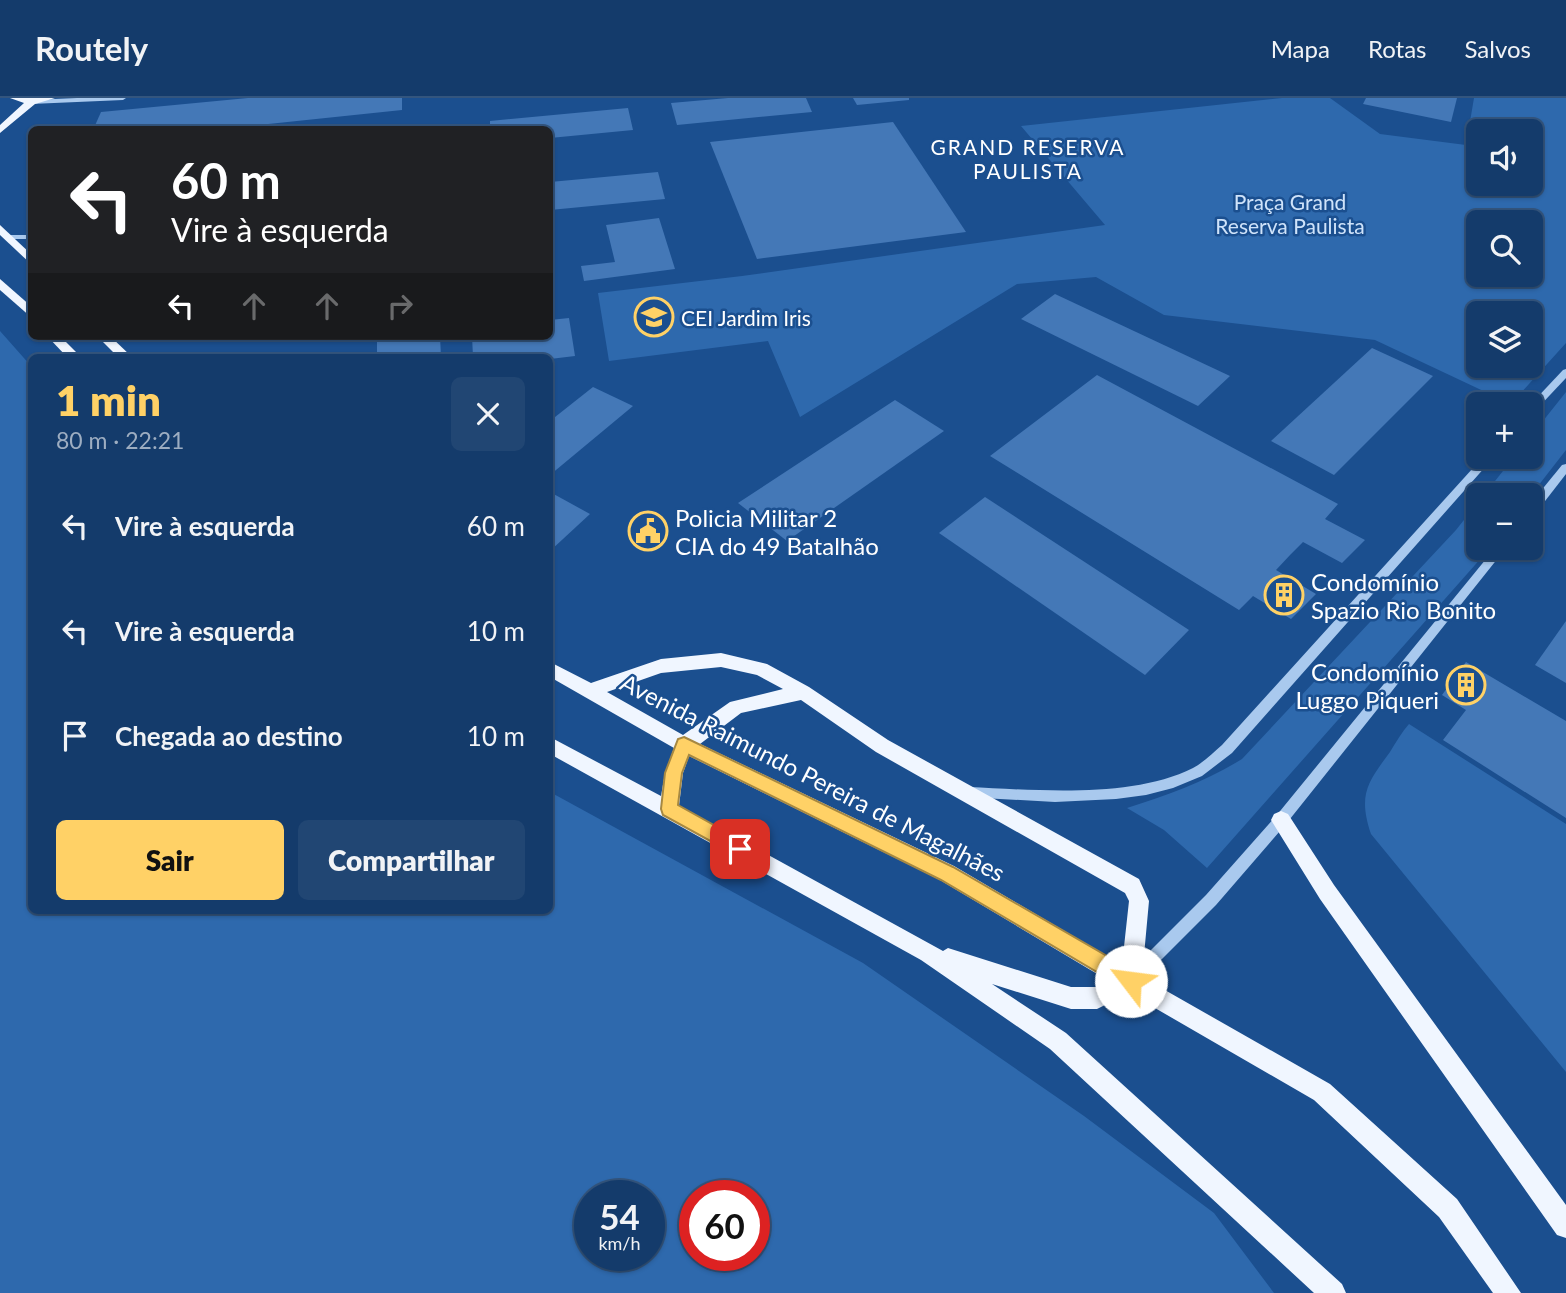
<!DOCTYPE html>
<html lang="pt">
<meta charset="utf-8">
<style>
:root{--surface:#143b6b;--page:#214673;--text:#f1f3f6;--muted:#9dadc1;--line:#33557e;--accent:#ffd166}
body{margin:0;font-family:Lato,sans-serif;background:var(--page);color:var(--text);height:100vh;display:flex;flex-direction:column;font-size:26px;white-space:nowrap}
*{box-sizing:border-box;margin:0}
p{font-size:23px;color:var(--muted)}
.icon{flex:none;width:38px;height:38px;fill:none;stroke:currentColor;stroke-width:2;stroke-linecap:round;stroke-linejoin:round}
.map{position:relative;flex:1;overflow:hidden}
.drawer{position:absolute;left:28px;top:256px;width:525px;height:560px;display:flex;flex-direction:column;background:var(--surface);border-radius:10px;box-shadow:0 2px 5px #0004,0 0 0 2px var(--line)}
.drawer>*{flex:none}
.hud{position:absolute;left:28px;top:28px;width:525px;height:214px;border-radius:10px;box-shadow:0 2px 5px #0004,0 0 0 2px var(--line);background:#202124;color:#fff;overflow:hidden}
.fabs{position:absolute;left:1466px;top:21px;display:grid;gap:14px}
.fabs a{display:grid;place-items:center;width:77px;height:77px;border-radius:10px;background:var(--surface);box-shadow:0 2px 5px #0004,0 0 0 2px var(--line);font-size:35px}
.speed{position:absolute;left:574px;top:1082px;display:flex;gap:14px;font-size:35px;font-weight:700;text-align:center}
.speed>*{display:grid;place-content:center;width:91px;height:91px;border-radius:50%;background:var(--surface);box-shadow:0 2px 5px #0004,0 0 0 2px var(--line);line-height:1}
.speed small{font-size:18px;font-weight:400}
.speed .limit{border:10px solid #d22;background:#fff;color:#111}
.pin{position:absolute;display:grid;place-items:center;width:60px;height:60px;color:#fff;margin:-30px;border-radius:14px;box-shadow:0 4px 10px #0006}
.me{position:absolute;width:77px;margin:-38px;rotate:300deg;stroke-linejoin:round;filter:drop-shadow(0 0 5px #0008)}
.turn{display:flex;align-items:center;gap:24px;height:147px;padding:0 28px;font-size:32px}
.turn .icon{width:91px;height:91px;stroke-width:2.5}
.turn b{display:block;font-size:49px;line-height:60px}
.lanes{display:flex;align-items:center;height:66px;padding:0 28px;background:#0003;justify-content:center;gap:35px;direction:ltr}
.lanes .off{opacity:.35}
.round{display:grid;place-items:center;flex:none;width:74px;height:74px;border-radius:10px;background:var(--page)}
.head{display:flex;align-items:center;justify-content:space-between;height:119px;padding:0 28px}
h1{font-size:42px;font-weight:800;line-height:52px;color:var(--accent)}
.cta{display:flex;gap:14px;margin-top:auto;padding:14px 28px}
.cta a{flex:1;height:80px;border-radius:10px;background:var(--accent);color:#111;font-size:28px;font-weight:800;line-height:80px;text-align:center}
.cta a+a{background:var(--page);color:var(--text)}
ul{padding:0;list-style:none}
li{display:flex;align-items:center;gap:21px;height:105px;padding:0 28px}
li div{flex:1}
li b{display:block;font-size:26px}
li em{font-style:normal}
header{display:flex;align-items:center;gap:42px;box-sizing:border-box;height:98px;padding:0 35px;background:var(--surface);border-bottom:2px solid var(--line)}
header strong{font-size:33px}
nav{display:flex;gap:38px;margin-inline-start:auto;font-size:24px}
.map>svg:first-child{display:block}
.green{fill:#2e69ad;fill-rule:evenodd}
.building{fill:#4478b7}
.lines{fill:none;stroke-linecap:round;stroke-linejoin:round}
.minor{fill:#a9c9ee;fill-rule:evenodd}
.major{fill:#f0f6ff;fill-rule:evenodd}
.route{fill:#ffd166;stroke:#a68842;stroke-width:2}
.labels{text-anchor:middle;dominant-baseline:central;stroke-width:5;stroke-linejoin:round;paint-order:stroke}
.far-neighbourhood-label{font-size:21px;letter-spacing:2px;fill:#fff;stroke:#1b4f8f}
.far-park-label{font-size:21px;fill:#cfe3fa;stroke:#1b4f8f}
.far-poi-label{font-size:21px;fill:#fff;stroke:#1b4f8f;text-anchor:start}
.poi-label{font-size:24px;fill:#fff;stroke:#1b4f8f;text-anchor:start}
.street-label{font-size:24px;fill:#fff;stroke:#1b4f8f}
</style>
<header>
<strong>Routely</strong>
<nav><a>Mapa</a><a>Rotas</a><a>Salvos</a></nav>
</header>
<div class="map">
<svg width="1566" height="1195" viewBox="0 0 1566 1195">
<rect width="100%" height="100%" fill="#1b4f8f"/>
<g class="green">
<path d="M 1282,0 L 1330,0 L 1380,36 L 1466,47 L 1474,0 L 1566,0 L 1566,245 L 1511,306 L 1375,242 L 1164,217 L 1096,179 L 1017,186 L 800,319 L 768,243 L 609,263 L 598,195 L 742,178 L 1105,127 L 1021,28 ZM 1479,33 L 1531,33 L 1531,86 L 1479,86 ZM 1531,124 L 1531,177 L 1479,177 L 1479,124 ZM 1479,215 L 1531,215 L 1531,268 L 1479,268 Z"/>
<path d="M 0,233 L 31,268 L 32,812 L 550,812 L 550,694 L 863,865 L 1084,1018 L 1214,1115 L 1274,1195 L 0,1195 ZM 649,1097 L 649,1157 L 590,1157 L 590,1097 ZM 754,1097 L 754,1157 L 695,1157 L 695,1097 Z"/>
<path d="M 1566,294 L 1566,352 L 1531,397 L 1484,397 L 1514,359 L 1531,359 L 1531,338 Z"/>
<path d="M 1479,403 L 1479,450 L 1490,450 L 1207,770 L 1164,732 L 1127,710 C 1168,697 1205,684 1242,661 L 1456,432 Z"/>
<path d="M 1409,626 L 1566,726 L 1566,974 L 1371,736 C 1358,697 1367,685 1390,654 C 1396,644 1402,634 1409,626 Z"/>
</g>
<g class="building">
<path d="M 248,0 L 402,0 L 402,12 L 210,32 L 93,32 L 101,14 Z"/>
<path d="M 728,0 L 806,0 L 812,14 L 677,27 L 671,5 Z"/>
<path d="M 853,0 L 909,0 L 909,2 L 857,7 Z"/>
<path d="M 1366,0 L 1457,0 L 1451,24 L 1363,6 Z"/>
<path d="M 628,10 L 633,32 L 550,40 L 550,32 L 490,32 L 490,23 Z"/>
<path d="M 893,24 L 966,134 L 757,161 L 710,44 Z"/>
<path d="M 658,74 L 665,101 L 550,112 L 550,84 Z"/>
<path d="M 659,120 L 675,171 L 584,183 L 581,168 L 615,164 L 606,127 Z"/>
<path d="M 1055,196 L 1230,278 L 1198,308 L 1021,221 Z"/>
<path d="M 569,220 L 575,258 L 550,261 L 473,259 L 472,238 L 550,238 L 550,222 Z"/>
<path d="M 418,238 L 440,238 L 441,259 L 377,259 L 377,244 Z"/>
<path d="M 1372,250 L 1433,278 L 1334,377 L 1271,343 Z"/>
<path d="M 1097,277 L 1338,406 L 1325,421 L 1365,442 L 1342,465 L 1303,444 L 1291,456 L 1276,472 L 1316,496 L 1291,521 L 1253,498 L 1239,512 L 990,358 Z"/>
<path d="M 593,289 L 633,308 L 550,377 L 550,323 Z"/>
<path d="M 895,302 L 944,333 L 787,443 L 738,405 Z"/>
<path d="M 550,394 L 590,416 L 550,453 Z"/>
<path d="M 985,399 L 1189,532 L 1145,577 L 939,435 Z"/>
<path d="M 1566,523 L 1566,585 L 1535,567 Z"/>
<path d="M 1466,564 L 1566,623 L 1566,720 L 1443,642 L 1466,612 L 1442,597 Z"/>
</g>
<g class="lines">
<g class="minor">
<path d="M 77,0 L 126,0 L 123,2 L 31,6 L 28,4 L 31,2 Z"/>
<path d="M 4,137 L 32,137 L 32,141 L 7,141 L 3,139 Z"/>
<path d="M 1566,271 L 1566,280 L 1534,314 L 1531,315 L 1531,306 L 1563,272 Z"/>
<path d="M 1483,359 L 1494,359 L 1232,655 L 1202,678 L 1173,690 L 1146,697 L 1116,701 L 1055,704 L 964,699 L 962,695 L 964,691 L 969,689 C 1036,692 1131,701 1193,670 C 1204,664 1213,655 1222,647 Z"/>
<path d="M 1566,366 L 1566,376 L 1535,416 L 1531,417 L 1531,405 L 1562,367 Z"/>
<path d="M 1495,450 L 1506,450 L 1286,726 L 1216,807 L 1136,887 L 1131,889 L 1126,887 L 1124,882 L 1126,877 L 1206,797 L 1276,718 Z"/>
</g>
<g class="major">
<path d="M 10,0 L 55,0 L 35,6 L 0,35 L 0,27 L 24,5 Z"/>
<path d="M 0,127 L 32,157 L 32,167 L 0,137 Z"/>
<path d="M 0,181 L 32,209 L 32,220 L 0,192 Z"/>
<path d="M 47,238 L 60,238 L 81,259 L 67,259 Z"/>
<path d="M 97,238 L 110,238 L 132,259 L 118,259 Z"/>
<path d="M 721,555 L 767,566 L 809,589 L 888,642 L 1139,781 L 1149,803 L 1142,879 L 1330,986 L 1457,1101 L 1521,1195 L 1493,1195 L 1439,1119 L 1314,1002 L 1129,895 L 1097,911 L 1071,911 L 992,886 L 1066,935 L 1342,1186 L 1346,1195 L 1314,1195 L 1050,951 L 921,862 L 550,656 L 550,639 L 661,698 L 665,675 L 674,650 L 550,579 L 550,564 L 591,585 L 661,561 ZM 721,569 L 757,577 L 783,591 L 730,604 L 683,637 L 607,594 L 661,575 ZM 801,602 L 876,654 L 1125,795 L 1129,803 L 1122,867 L 954,768 L 700,646 L 741,615 ZM 689,658 L 940,782 L 1109,883 L 1096,889 L 1071,889 L 948,850 L 943,853 L 679,708 L 683,675 Z"/>
<path d="M 1281,713 L 1288,716 L 1334,787 L 1566,1107 L 1566,1140 L 1557,1137 L 1320,801 L 1271,722 L 1274,716 Z"/>
</g>
</g>
<path class="route" d="M 684,639 L 953,769 L 1138,876 L 1140,883 L 1138,890 L 1131,892 L 1124,890 L 941,782 L 689,657 L 682,675 L 678,707 L 746,745 L 749,751 L 746,756 L 740,759 L 734,756 L 663,717 L 661,711 L 665,675 L 678,641 Z"/>
<defs>
<symbol id="school-ring" viewBox="-11 -11 22 22"><circle r="9.5" fill="#1b4f8f" stroke="#ffd166" stroke-width="1.5"/><path d="M0-5L7-2L0 1L-7-2ZM-4 1L0 2.5L4 1V4Q0 6-4 4Z" fill="#ffd166"/></symbol>
<symbol id="civic-ring" viewBox="-11 -11 22 22"><circle r="9.5" fill="#1b4f8f" stroke="#ffd166" stroke-width="1.5"/><path d="M-.6-6.5H3V-4.5H.6V-3L4-1V1h2V6H-6V1h2V-1L-.6-3ZM-1.2 2.5V6h2.4V2.5Z" fill="#ffd166"/></symbol>
<symbol id="building-ring" viewBox="-11 -11 22 22"><circle r="9.5" fill="#1b4f8f" stroke="#ffd166" stroke-width="1.5"/><path d="M-4-6H4V6H1V3H-1V6H-4ZM-2.5-4.3h1.7v1.8h-1.7ZM.8-4.3h1.7v1.8H.8ZM-2.5-1h1.7V.8h-1.7ZM.8-1h1.7V.8H.8Z" fill="#ffd166"/></symbol>
</defs>
<g fill-rule="evenodd">
<use href="#school-ring" x="632" y="197" width="44" height="44"/>
<use href="#civic-ring" x="626" y="411" width="44" height="44"/>
<use href="#building-ring" x="1262" y="475" width="44" height="44"/>
<use href="#building-ring" x="1444" y="565" width="44" height="44"/>
</g>
<g class="labels">
<g class="far-neighbourhood-label">
<text x="1028" y="48">GRAND RESERVA<tspan x="1028" dy="24">PAULISTA</tspan></text>
</g>
<g class="far-park-label">
<text x="1290" y="103">Praça Grand<tspan x="1290" dy="24">Reserva Paulista</tspan></text>
</g>
<g class="far-poi-label">
<text x="681" y="219">CEI Jardim Iris</text>
</g>
<g class="poi-label">
<text x="675" y="419">Policia Militar 2<tspan x="675" dy="28">CIA do 49 Batalhão</tspan></text>
<text x="1311" y="483">Condomínio<tspan x="1311" dy="28">Spazio Rio Bonito</tspan></text>
<text x="1439" y="573" text-anchor="end">Condomínio<tspan x="1439" dy="28">Luggo Piqueri</tspan></text>
</g>
<g class="street-label">
<text transform="translate(813 679) rotate(27)">Avenida Raimundo Pereira de Magalhães</text>
</g>
</g>
</svg>
<div class="fabs">
<a><svg class="icon" aria-label="sound" viewBox="0 0 24 24"><path d="M4 9h4l5-4v14l-5-4H4zM17 9q2 3 0 6"/></svg></a>
<a><svg class="icon" aria-label="search" viewBox="0 0 24 24"><circle cx="10" cy="10" r="6"/><path d="M15 15l6 6"/></svg></a>
<a><svg class="icon" aria-label="layers" viewBox="0 0 24 24"><path d="M12 4l9 5-9 5-9-5zM3 14l9 5 9-5"/></svg></a>
<a>+</a>
<a>−</a>
</div>
<div class="speed"><div>54<small>km/h</small></div><div class="limit">60</div></div>
<div class="pin" style="left:740px;top:751px;background:#d93025"><svg class="icon" aria-label="arrive" viewBox="0 0 24 24"><path d="M6 21V4h12l-3 4 3 4H6"/></svg></div>
<svg class="me" style="left:1131px;top:883px" viewBox="-20 -20 40 40"><circle r="19" fill="#fff"/><path d="M0-13L10 11 0 6-10 11z" fill="#ffd166"/></svg>
<div class="hud">
<div class="turn"><svg class="icon" aria-label="left" viewBox="0 0 24 24"><path d="M17 20v-9H6M10 6l-5 5 5 5"/></svg><div><b>60 m</b>Vire à esquerda</div></div>
<div class="lanes"><svg class="icon" aria-label="left" viewBox="0 0 24 24"><path d="M17 20v-9H6M10 6l-5 5 5 5"/></svg><svg class="icon off" aria-label="ahead" viewBox="0 0 24 24"><path d="M12 20V5M6 11l6-6 6 6"/></svg><svg class="icon off" aria-label="ahead" viewBox="0 0 24 24"><path d="M12 20V5M6 11l6-6 6 6"/></svg><svg class="icon off" aria-label="right" viewBox="0 0 24 24"><path d="M7 20v-9h11M14 6l5 5-5 5"/></svg></div>
</div>
<section class="drawer">
<div class="head"><div><h1>1 min</h1><p>80 m · 22:21</p></div><a class="round"><svg class="icon" aria-label="close" viewBox="0 0 24 24"><path d="M6 6l12 12M18 6L6 18"/></svg></a></div>
<ul>
<li><svg class="icon" aria-label="left" viewBox="0 0 24 24"><path d="M17 20v-9H6M10 6l-5 5 5 5"/></svg><div><b>Vire à esquerda</b></div><em>60 m</em></li>
<li><svg class="icon" aria-label="left" viewBox="0 0 24 24"><path d="M17 20v-9H6M10 6l-5 5 5 5"/></svg><div><b>Vire à esquerda</b></div><em>10 m</em></li>
<li><svg class="icon" aria-label="arrive" viewBox="0 0 24 24"><path d="M6 21V4h12l-3 4 3 4H6"/></svg><div><b>Chegada ao destino</b></div><em>10 m</em></li>
</ul>
<div class="cta"><a>Sair</a><a>Compartilhar</a></div>
</section>
</div>
